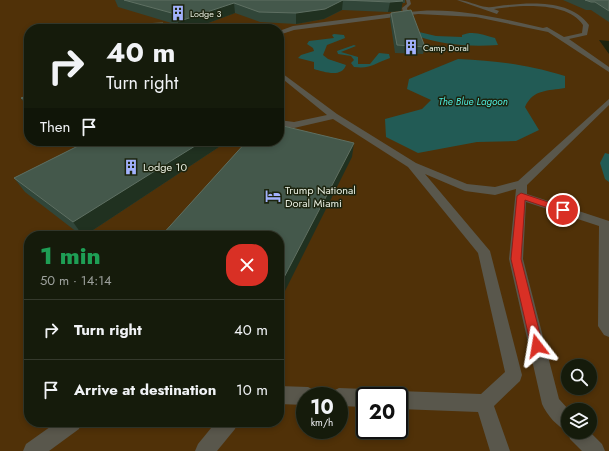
<!DOCTYPE html>
<meta charset="utf-8">
<style>
:root{--surface:#151b0b;--page:#222819;--text:#f1f3f6;--muted:#9da19d;--line:#34392c}
body{margin:0;font-family:Jost,sans-serif;background:var(--page);color:var(--text);height:100vh;display:flex;flex-direction:column;font-size:15px;white-space:nowrap}
*{box-sizing:border-box;margin:0}
p{font-size:13px;color:var(--muted)}
.icon{flex:none;width:22px;height:22px;fill:none;stroke:currentColor;stroke-width:2;stroke-linecap:round;stroke-linejoin:round}
.map{position:relative;flex:1;overflow:hidden}
.details{position:absolute;left:24px;top:231px;width:260px;height:196px;display:flex;flex-direction:column;background:var(--surface);border-radius:16px;box-shadow:0 2px 6px #0003,0 0 0 1px var(--line)}
.details>*{flex:none}
.banner{position:absolute;left:24px;top:24px;width:260px;height:122px;border-radius:16px;box-shadow:0 2px 6px #0003,0 0 0 1px var(--line);background:#151b0b;color:var(--text);overflow:hidden}
.buttons{position:absolute;left:561px;top:359px;display:grid;gap:8px}
.buttons a{display:grid;place-items:center;width:36px;height:36px;border-radius:50%;background:var(--surface);box-shadow:0 2px 6px #0003,0 0 0 1px var(--line);font-size:20px}
.speed{position:absolute;left:296px;top:387px;display:flex;gap:8px;font-size:20px;font-weight:700;text-align:center}
.speed>*{display:grid;place-content:center;width:52px;height:52px;border-radius:50%;background:var(--surface);box-shadow:0 2px 6px #0003,0 0 0 1px var(--line);line-height:1}
.speed small{font-size:10px;font-weight:400}
.speed .limit{border:2px solid #111;border-radius:6px;background:#fff;color:#111}
.pin{position:absolute;display:grid;place-items:center;width:34px;height:34px;color:#fff;margin:-17px;border:2px solid #fff;border-radius:50%;box-shadow:0 1px 4px #0007}
.me{position:absolute;width:44px;margin:-22px;rotate:346deg;stroke-linejoin:round;filter:drop-shadow(0 0 3px #0008)}
.turn{display:flex;align-items:center;gap:14px;height:84px;padding:0 16px;font-size:18px}
.turn .icon{width:52px;height:52px;stroke-width:2.5}
.turn b{display:block;font-size:28px;line-height:34px}
.then{display:flex;align-items:center;height:38px;padding:0 16px;background:#0003;gap:8px;font-size:15px}
.round{display:grid;place-items:center;flex:none;width:42px;height:42px;border-radius:16px;background:var(--page)}
.head{display:flex;align-items:center;justify-content:space-between;height:68px;padding:0 16px}
h1{font-size:24px;font-weight:800;line-height:30px;color:#1e9e55}
ul{padding:0;list-style:none}
li{display:flex;align-items:center;gap:12px;height:60px;padding:0 16px;border-top:1px solid var(--line)}
li div{flex:1}
li b{display:block;font-size:15px}
li em{font-style:normal}
.map>svg:first-child{display:block}
.green{fill:#503108;fill-rule:evenodd}
.water{fill:#225b55}
.lines{fill:none;stroke-linecap:round;stroke-linejoin:round}
.minor{fill:#59574c;fill-rule:evenodd}
.wall{fill:#314639}
.shaded-wall{fill:#203120}
.building{fill:#44584b;stroke:#5e6f62}
.route{fill:#d93025;stroke:#8d1f18}
.labels{text-anchor:middle;dominant-baseline:central;stroke-width:3;stroke-linejoin:round;paint-order:stroke}
.far-poi-label{font-size:9px;fill:#e8eee0;stroke:#1c240f;text-anchor:start}
.far-water-label{font-size:10px;font-style:italic;fill:#4ee9db;stroke:#1c240f}
.poi-label{font-size:11px;fill:#e8eee0;stroke:#1c240f;text-anchor:start}
</style>
<div class="map">
<svg width="609" height="451" viewBox="0 0 609 451">
<rect width="100%" height="100%" fill="#1c240f"/>
<path class="green" d="M 0,0 L 609,0 L 609,41 L 599,40 L 609,54 L 609,451 L 0,451 ZM 29,29 L 279,29 L 279,141 L 29,141 ZM 29,236 L 279,236 L 279,422 L 29,422 ZM 568,366 L 590,366 L 590,388 L 568,388 ZM 305,396 L 339,396 L 339,430 L 305,430 ZM 365,396 L 399,396 L 399,430 L 365,430 ZM 568,410 L 590,410 L 590,432 L 568,432 Z"/>
<g class="water">
<path d="M 419,32 L 436,36 L 462,37 L 462,35 C 473,30 484,35 495,38 L 498,45 C 470,47 446,45 420,37 Z"/>
<path d="M 334,34 L 344,35 L 345,38 L 327,45 L 323,55 L 328,59 L 346,65 C 342,78 324,72 314,69 L 314,62 L 298,58 L 301,55 L 314,51 L 313,48 L 307,44 L 309,41 L 334,38 L 332,35 Z"/>
<path d="M 354,45 L 356,46 L 341,52 L 358,57 L 358,64 L 370,64 L 379,53 L 389,54 L 390,58 C 375,63 372,69 354,67 L 351,63 L 354,60 L 351,56 L 338,54 L 337,51 Z"/>
<path d="M 458,59 C 497,61 526,64 565,76 L 565,88 C 548,91 533,89 525,107 L 539,130 L 516,141 L 477,142 L 418,153 L 386,137 L 385,119 L 422,109 L 431,100 L 407,89 L 409,79 Z"/>
<path d="M 605,153 L 609,154 L 609,182 L 605,179 L 600,163 Z"/>
</g>
<g class="lines">
<g class="minor">
<path d="M 406,0 L 410,0 L 411,4 L 407,8 L 408,12 C 453,6 499,18 543,28 L 547,27 L 564,37 L 582,33 L 583,25 C 568,1 518,5 494,9 L 499,11 L 497,14 L 457,0 C 468,0 476,6 487,7 C 493,8 502,5 508,5 C 535,2 572,1 589,25 L 587,35 L 569,39 L 609,67 L 609,72 L 548,32 L 476,17 L 418,14 L 294,30 L 279,35 L 279,31 L 293,26 L 403,12 L 402,8 L 407,4 Z"/>
<path d="M 279,71 L 337,114 L 416,163 L 467,184 L 495,187 L 518,181 L 609,99 L 609,105 L 527,185 L 527,194 L 609,221 L 609,337 L 604,335 L 598,326 L 599,226 L 526,202 L 523,259 L 559,399 L 569,410 L 568,432 L 590,432 L 602,444 L 605,451 L 582,451 L 570,439 L 568,432 L 568,431 C 557,427 547,415 542,404 L 509,259 L 516,189 L 495,195 L 465,191 L 425,174 L 490,251 L 522,375 L 520,381 L 494,406 L 510,451 L 490,451 L 478,412 L 399,409 L 399,396 L 392,396 L 399,391 L 481,394 L 505,372 L 478,253 L 408,167 L 333,119 L 294,128 L 279,126 L 279,120 L 294,122 L 327,115 L 279,76 Z"/>
<path d="M 279,386 L 308,387 L 314,390 L 317,396 L 305,396 L 305,405 L 279,404 Z"/>
<path d="M 339,388 L 365,389 L 371,392 L 373,396 L 365,396 L 365,407 L 339,406 L 339,396 L 331,396 L 333,391 Z"/>
<path d="M 57,422 L 81,422 L 79,429 L 49,451 L 23,451 L 26,444 Z"/>
<path d="M 216,422 L 237,422 L 235,429 L 217,451 L 195,451 L 198,444 Z"/>
</g>
</g>
<g class="wall">
<path d="M 115,0 L 405,0 L 405,3 L 402,3 L 401,11 L 388,12 L 342,10 L 324,19 L 296,24 L 260,22 L 235,13 L 192,29 L 179,29 L 178,25 L 118,7 Z"/>
<path d="M 563,0 L 609,0 L 609,22 L 591,10 L 586,10 Z"/>
<path d="M 391,13 L 425,47 L 423,54 L 395,53 L 390,19 Z"/>
<path d="M 29,95 L 29,110 L 21,98 Z"/>
<path d="M 81,141 L 228,141 L 84,236 L 82,236 L 25,192 L 14,178 L 84,143 Z"/>
</g>
<g class="shaded-wall">
<path d="M 343,0 L 342,10 L 324,19 L 296,24 L 296,13 Z"/>
<path d="M 403,1 L 401,11 L 388,12 L 390,2 Z"/>
<path d="M 234,3 L 235,13 L 192,29 L 179,29 L 177,22 Z"/>
<path d="M 203,141 L 228,141 L 84,236 L 83,236 L 73,222 Z"/>
<path d="M 354,143 L 352,157 L 279,303 L 279,287 Z"/>
</g>
<g class="building">
<path d="M 124,0 L 401,0 L 403,1 L 390,2 L 343,0 L 325,9 L 296,13 L 259,12 L 234,3 L 177,22 L 179,15 Z"/>
<path d="M 585,0 L 609,0 L 609,11 L 595,2 L 591,2 Z"/>
<path d="M 411,10 L 425,47 L 397,45 L 391,13 Z"/>
<path d="M 163,23 L 164,29 L 54,29 L 55,28 Z"/>
<path d="M 29,95 L 29,102 L 21,98 Z"/>
<path d="M 279,125 L 354,143 L 279,287 L 279,236 L 161,236 L 247,141 L 279,141 Z"/>
<path d="M 88,141 L 203,141 L 73,222 L 14,178 Z"/>
</g>
<path class="route" d="M 521,193 L 566,208 L 568,210 L 563,213 L 525,200 L 521,259 L 543,346 L 542,350 L 537,352 L 533,350 L 531,346 L 511,259 L 517,196 Z"/>
<defs>
<symbol id="building-bare" viewBox="-9 -9 18 18"><path d="M-4-6H4V6H1V3H-1V6H-4ZM-2.5-4.3h1.7v1.8h-1.7ZM.8-4.3h1.7v1.8H.8ZM-2.5-1h1.7V.8h-1.7ZM.8-1h1.7V.8H.8Z" fill="#a3b2fd" stroke="#1c240f" stroke-width="2.5" paint-order="stroke"/></symbol>
<symbol id="hotel-bare" viewBox="-9 -9 18 18"><path d="M-6-4.5h1.5V1H6V5H4.5V3h-9V5H-6ZM-4 0a1.8 1.8 0 1 1 3.6 0ZM.5 0V-2.5h3Q6-2.5 6 0Z" fill="#a3b2fd" stroke="#1c240f" stroke-width="2.5" paint-order="stroke"/></symbol>
</defs>
<g fill-rule="evenodd">
<use href="#building-bare" x="167" y="2" width="22" height="22"/>
<use href="#building-bare" x="400" y="36" width="22" height="22"/>
<use href="#building-bare" x="120" y="156" width="22" height="22"/>
<use href="#hotel-bare" x="262" y="185" width="22" height="22"/>
</g>
<g class="labels">
<g class="far-poi-label">
<text x="190" y="13">Lodge 3</text>
<text x="423" y="47">Camp Doral</text>
</g>
<g class="far-water-label">
<text x="473" y="101">The Blue Lagoon</text>
</g>
<g class="poi-label">
<text x="143" y="167">Lodge 10</text>
<text x="285" y="190">Trump National<tspan x="285" dy="13">Doral Miami</tspan></text>
</g>
</g>
</svg>
<div class="buttons">
<a><svg class="icon" aria-label="search" viewBox="0 0 24 24"><circle cx="10" cy="10" r="6"/><path d="M15 15l6 6"/></svg></a>
<a><svg class="icon" aria-label="layers" viewBox="0 0 24 24"><path d="M12 4l9 5-9 5-9-5zM3 14l9 5 9-5"/></svg></a>
</div>
<div class="speed"><div>10<small>km/h</small></div><div class="limit">20</div></div>
<div class="pin" style="left:563px;top:210px;background:#d93025"><svg class="icon" aria-label="arrive" viewBox="0 0 24 24"><path d="M6 21V4h12l-3 4 3 4H6"/></svg></div>
<svg class="me" style="left:537px;top:346px" viewBox="-20 -20 40 40"><path d="M0-17L14 15 0 8-14 15z" fill="#d93025" stroke="#fff" stroke-width="4"/></svg>
<div class="banner">
<div class="turn"><svg class="icon" aria-label="right" viewBox="0 0 24 24"><path d="M7 20v-9h11M14 6l5 5-5 5"/></svg><div><b>40 m</b>Turn right</div></div>
<div class="then">Then<svg class="icon" aria-label="arrive" viewBox="0 0 24 24"><path d="M6 21V4h12l-3 4 3 4H6"/></svg></div>
</div>
<section class="details">
<div class="head"><div><h1>1 min</h1><p>50 m · 14:14</p></div><a class="round" style="background:#d93025;color:#fff"><svg class="icon" aria-label="close" viewBox="0 0 24 24"><path d="M6 6l12 12M18 6L6 18"/></svg></a></div>
<ul>
<li><svg class="icon" aria-label="right" viewBox="0 0 24 24"><path d="M7 20v-9h11M14 6l5 5-5 5"/></svg><div><b>Turn right</b></div><em>40 m</em></li>
<li><svg class="icon" aria-label="arrive" viewBox="0 0 24 24"><path d="M6 21V4h12l-3 4 3 4H6"/></svg><div><b>Arrive at destination</b></div><em>10 m</em></li>
</ul>
</section>
</div>
